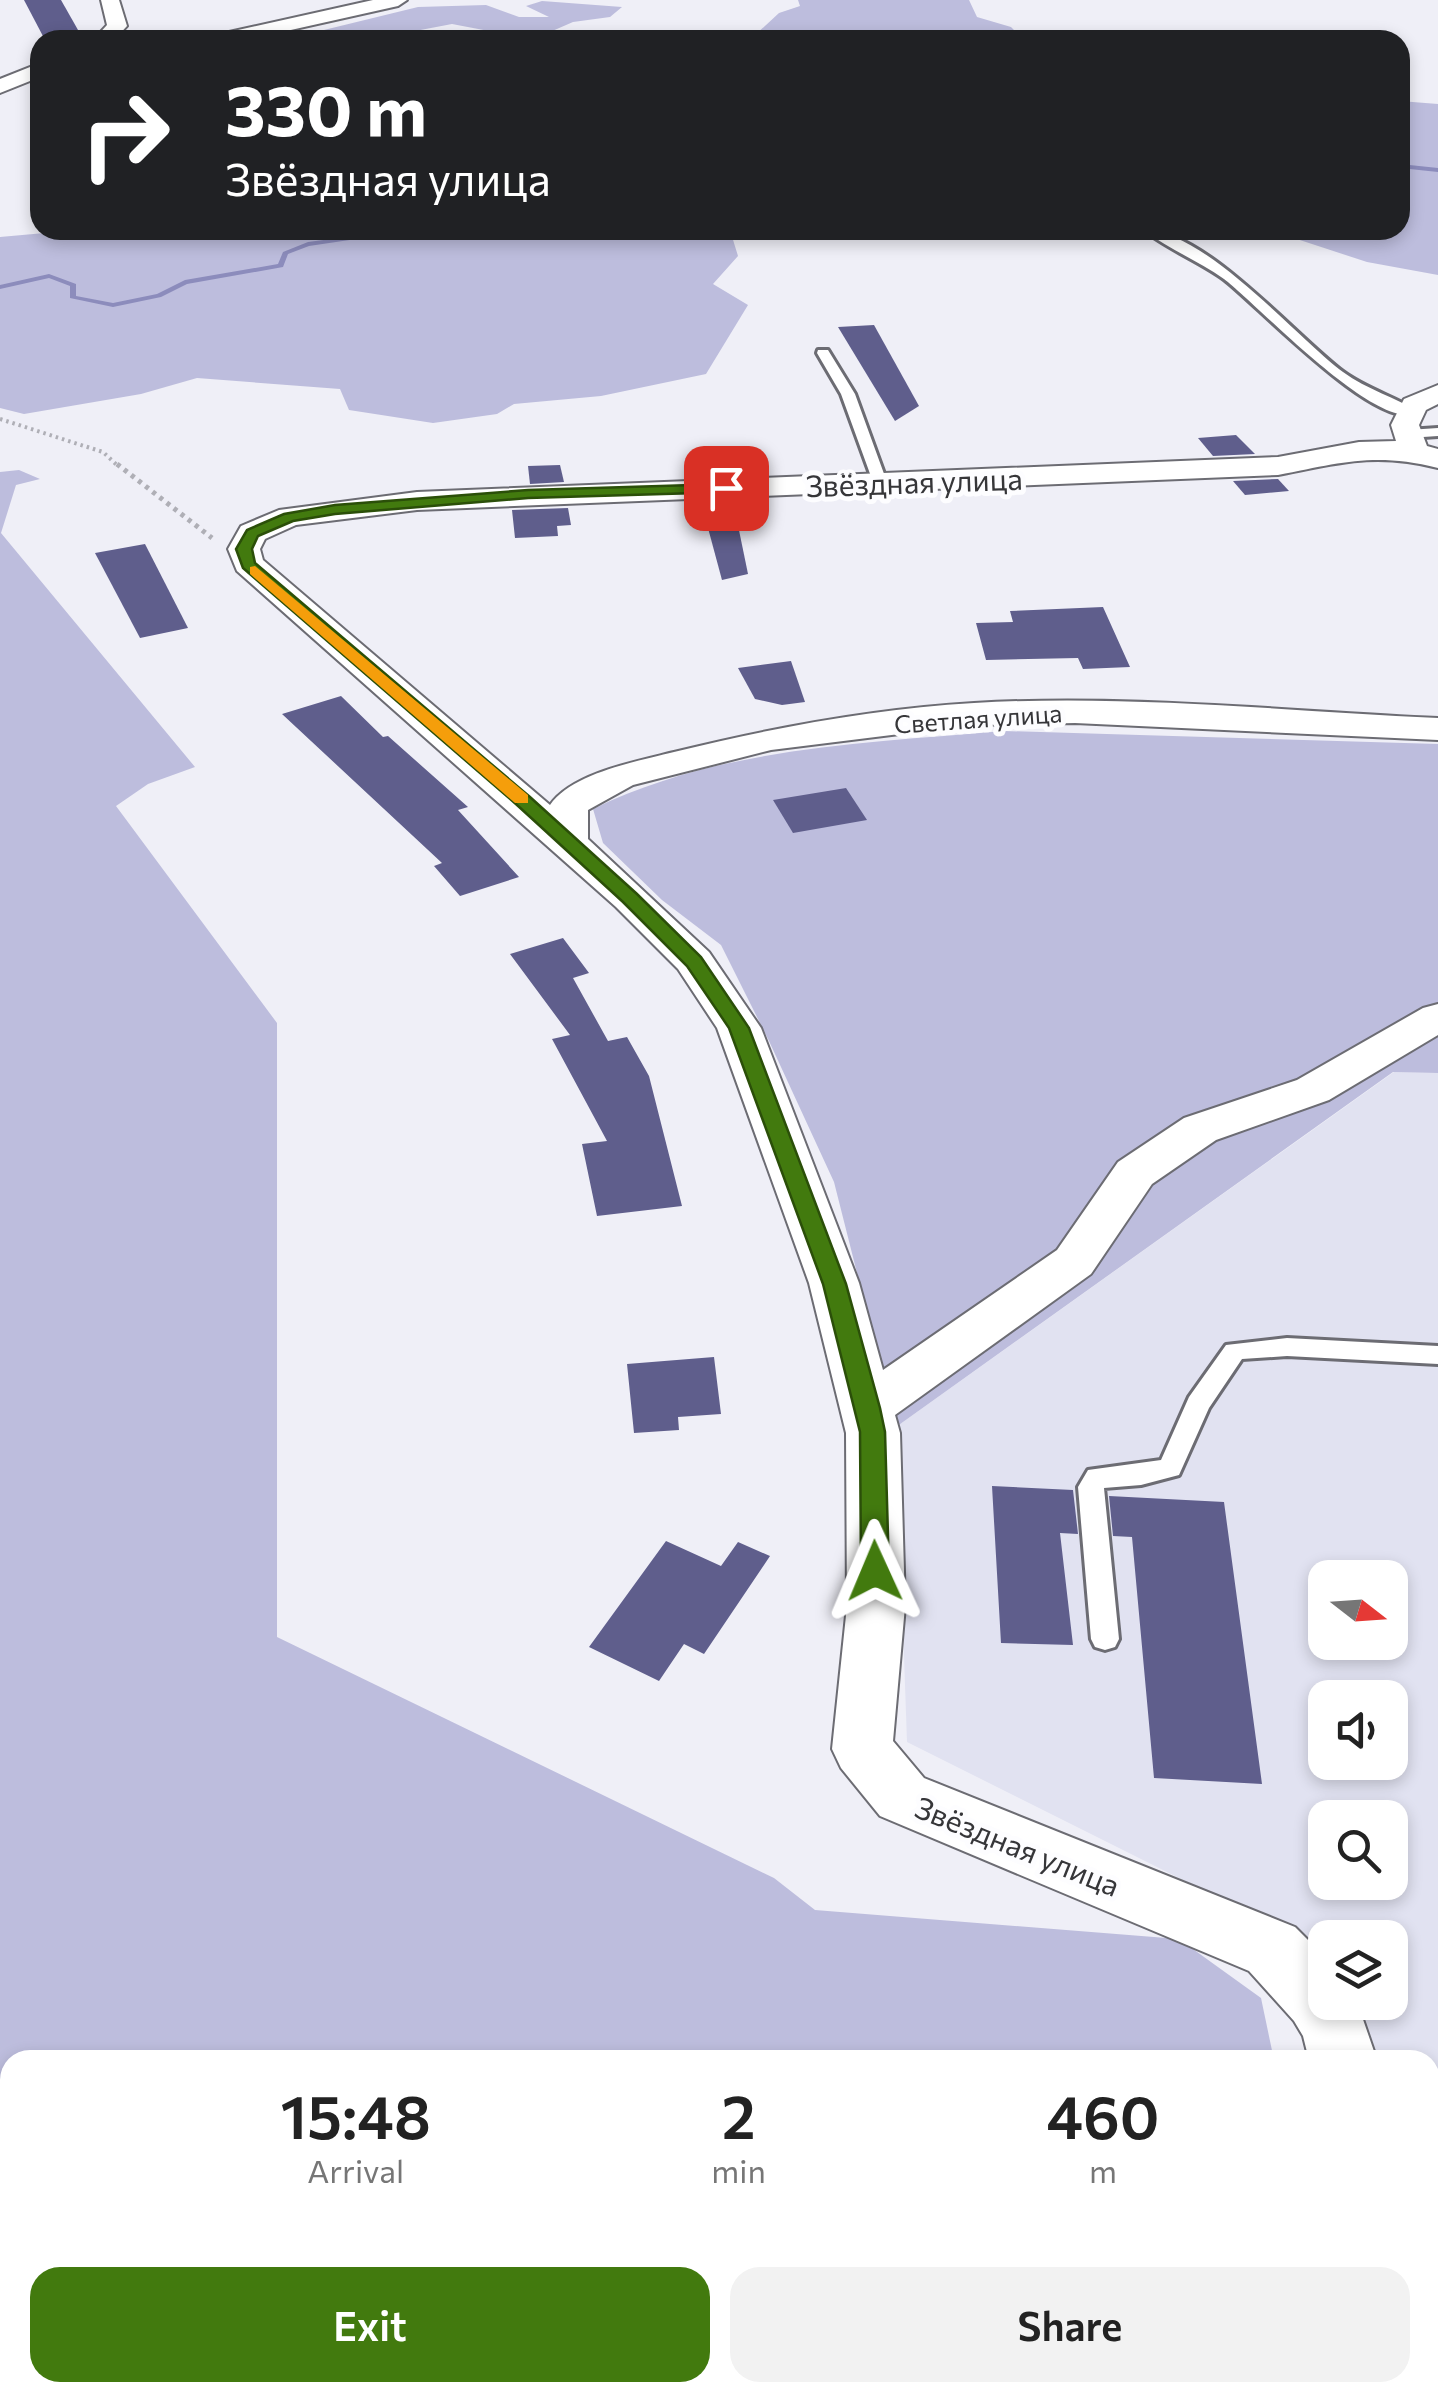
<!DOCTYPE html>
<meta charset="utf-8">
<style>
:root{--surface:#fff;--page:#f2f2f2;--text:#222;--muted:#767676;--accent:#427a0e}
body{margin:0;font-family:Commissioner,sans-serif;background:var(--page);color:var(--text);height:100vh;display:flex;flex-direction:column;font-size:38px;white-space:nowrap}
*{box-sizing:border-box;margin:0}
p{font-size:32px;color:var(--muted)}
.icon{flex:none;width:55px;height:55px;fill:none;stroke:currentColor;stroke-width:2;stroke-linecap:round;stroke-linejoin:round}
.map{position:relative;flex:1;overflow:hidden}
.panel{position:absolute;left:0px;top:2050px;width:1440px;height:352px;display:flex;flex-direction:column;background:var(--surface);border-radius:30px 30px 0 0;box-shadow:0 5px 15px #0003}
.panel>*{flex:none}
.banner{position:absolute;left:30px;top:30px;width:1380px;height:210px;border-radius:30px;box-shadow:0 5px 15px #0003;background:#202124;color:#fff;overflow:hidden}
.needle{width:65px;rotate:107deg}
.tools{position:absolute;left:1308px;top:1560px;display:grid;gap:20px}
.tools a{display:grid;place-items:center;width:100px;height:100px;border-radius:20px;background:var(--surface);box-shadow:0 5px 15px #0003;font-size:50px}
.pin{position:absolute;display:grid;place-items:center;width:85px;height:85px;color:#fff;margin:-42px;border-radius:20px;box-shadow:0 5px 15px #0006}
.me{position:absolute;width:110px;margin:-55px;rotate:359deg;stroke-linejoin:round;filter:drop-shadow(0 0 8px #0008)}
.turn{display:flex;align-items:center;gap:35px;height:210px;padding:0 30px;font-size:45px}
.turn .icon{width:130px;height:130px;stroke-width:2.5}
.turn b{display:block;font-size:70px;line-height:85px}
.eta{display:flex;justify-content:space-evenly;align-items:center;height:170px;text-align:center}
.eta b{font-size:60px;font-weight:600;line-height:70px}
.cta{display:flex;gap:20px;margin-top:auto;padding:20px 30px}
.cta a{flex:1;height:115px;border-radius:30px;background:var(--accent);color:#fff;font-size:40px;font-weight:600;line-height:115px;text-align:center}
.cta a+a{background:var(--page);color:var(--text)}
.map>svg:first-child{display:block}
.built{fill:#e1e2f1;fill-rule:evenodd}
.green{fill:#bdbddd}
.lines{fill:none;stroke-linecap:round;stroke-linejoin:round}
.stream{fill:#8c8cbc;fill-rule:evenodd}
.building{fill:#5f5e8c}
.lane-casing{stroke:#6c6c73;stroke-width:6}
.street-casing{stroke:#6c6c73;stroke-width:4}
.path-far1{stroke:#afafb6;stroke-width:4;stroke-dasharray:2.5 4;stroke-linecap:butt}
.path{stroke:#afafb6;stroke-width:5;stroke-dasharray:4 5;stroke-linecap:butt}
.lane{fill:#fff;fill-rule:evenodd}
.street{fill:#fff;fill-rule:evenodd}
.route{fill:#427a0e;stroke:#2b4f09;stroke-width:2.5}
.slow{fill:#f59e0b}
.labels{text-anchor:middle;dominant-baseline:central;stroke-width:10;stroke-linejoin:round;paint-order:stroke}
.far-street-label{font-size:25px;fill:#363639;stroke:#fdfdff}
.street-label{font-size:30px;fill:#363639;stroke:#fdfdff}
</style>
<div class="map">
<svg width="1438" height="2402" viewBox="0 0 1438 2402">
<rect width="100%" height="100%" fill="#efeff7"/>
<path class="built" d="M 1394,1072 L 1438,1073 L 1438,2402 L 1418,2402 L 1417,2393 L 1430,2392 L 1430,2060 L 1361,2060 L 1351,2003 L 1390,2002 L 1390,1938 L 1325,1938 L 1325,1951 L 907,1742 L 896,1427 ZM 1325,1578 L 1390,1578 L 1390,1642 L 1325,1642 ZM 1325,1698 L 1390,1698 L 1390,1762 L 1325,1762 ZM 1325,1818 L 1390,1818 L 1390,1882 L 1325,1882 Z"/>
<g class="green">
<path d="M 798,0 L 969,0 L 977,17 L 1011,27 L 1024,40 L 684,40 L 754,36 L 779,13 L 800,6 Z"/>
<path d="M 542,1 L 622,7 L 610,17 L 573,22 L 550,32 L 494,32 L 452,24 L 368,40 L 283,40 L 418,7 L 486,5 L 519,17 L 549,17 L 526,6 Z"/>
<path d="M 1400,101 L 1438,104 L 1438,275 L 1367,262 L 1269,230 L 1400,230 Z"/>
<path d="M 78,230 L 730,230 L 738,256 L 713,284 L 748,305 L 706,374 L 601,396 L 514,404 L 497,414 L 433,423 L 349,410 L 340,389 L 197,378 L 141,394 L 24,414 L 0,408 L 0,237 Z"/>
<path d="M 19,470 L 40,479 L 16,485 L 1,533 L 195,767 L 148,784 L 116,806 L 277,1023 L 277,1637 L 774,1878 L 815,1910 L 1179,1939 L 1261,1998 L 1274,2060 L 10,2060 L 10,2392 L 1316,2392 L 1317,2402 L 0,2402 L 0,472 Z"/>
<path d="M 1004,731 L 1438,744 L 1438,1073 L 1393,1072 L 896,1427 L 834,1182 L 769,1041 L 721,945 L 662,900 L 603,843 L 593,809 C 720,747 866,743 1004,731 Z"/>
</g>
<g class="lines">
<g class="stream">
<path d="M 1400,164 L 1438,168 L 1438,172 L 1400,168 Z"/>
<path d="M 400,230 L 417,230 L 309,246 L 288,254 L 283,267 L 187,284 L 161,297 L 113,307 L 70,298 L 70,286 L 49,278 L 0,289 L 0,285 L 49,274 L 76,284 L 76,296 L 113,303 L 157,294 L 185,280 L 278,264 L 283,252 L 308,242 Z"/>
</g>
</g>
<g class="building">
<path d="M 24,0 L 61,0 L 82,37 L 45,40 Z"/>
<path d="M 874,325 L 919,406 L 895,421 L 838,327 Z"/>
<path d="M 1236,435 L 1255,454 L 1213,456 L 1198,438 Z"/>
<path d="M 725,463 L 728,476 L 694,477 L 690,464 Z"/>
<path d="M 560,465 L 564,482 L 530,484 L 528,466 Z"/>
<path d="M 1278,479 L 1289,491 L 1245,495 L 1233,481 Z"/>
<path d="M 733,501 L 748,574 L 722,580 L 701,502 Z"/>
<path d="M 568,508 L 571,525 L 557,526 L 558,536 L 515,538 L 512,510 Z"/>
<path d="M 145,544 L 188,628 L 140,638 L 95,553 Z"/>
<path d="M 1103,607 L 1130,667 L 1083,669 L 1078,658 L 986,660 L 976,623 L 1013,622 L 1010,611 Z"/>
<path d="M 791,661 L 805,702 L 782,705 L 755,699 L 738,668 Z"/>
<path d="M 341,696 L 383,737 L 388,736 L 468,807 L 458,810 L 519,877 L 460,896 L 434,866 L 442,863 L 282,714 Z"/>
<path d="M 846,788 L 867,820 L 793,833 L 773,800 Z"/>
<path d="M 563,938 L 589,973 L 573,978 L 608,1041 L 627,1037 L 649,1076 L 682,1206 L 597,1216 L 582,1144 L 607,1141 L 552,1039 L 570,1035 L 510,954 Z"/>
<path d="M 714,1357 L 721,1414 L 678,1417 L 679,1430 L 634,1433 L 627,1364 Z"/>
<path d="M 992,1486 L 1073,1490 L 1078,1534 L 1060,1533 L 1073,1645 L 1001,1643 Z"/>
<path d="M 1109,1496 L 1224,1502 L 1262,1784 L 1154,1778 L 1132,1537 L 1113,1536 Z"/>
<path d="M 666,1541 L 721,1566 L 738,1542 L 770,1556 L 704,1654 L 684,1644 L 659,1681 L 589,1647 Z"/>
</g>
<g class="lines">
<defs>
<g id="lane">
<path d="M 1144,230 C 1205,230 1295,336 1343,372 C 1367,390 1396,397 1418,412 C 1380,436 1256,303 1224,279 C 1199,261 1168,249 1144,230 Z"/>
<path d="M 818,350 L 828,350 L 855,394 L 887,482 L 885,485 L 873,482 L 841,394 L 817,353 Z"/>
<path d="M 1438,428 L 1438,436 L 1408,438 L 1401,434 L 1408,430 Z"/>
<path d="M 1287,1338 L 1438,1346 L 1438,1364 L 1287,1356 L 1242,1359 L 1209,1408 L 1179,1475 L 1141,1485 L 1104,1488 L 1119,1639 L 1115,1647 L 1105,1650 L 1095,1647 L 1091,1639 L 1078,1487 L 1088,1470 L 1161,1460 L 1189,1397 L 1226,1345 Z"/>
</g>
<g id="street">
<path d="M 101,0 L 119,0 L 127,26 L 114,40 L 93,40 L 107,25 Z"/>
<path d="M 373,0 L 407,0 L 398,6 L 246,40 L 210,40 L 220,34 Z"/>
<path d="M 40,63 L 40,77 L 0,93 L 0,79 Z"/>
<path d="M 1438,385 L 1438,404 L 1426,410 L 1419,425 L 1427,446 L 1438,449 L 1438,468 C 1375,452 1340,463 1278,475 L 417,510 L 296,525 L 265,539 L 260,549 L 263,560 L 550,805 C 572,773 638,761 674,752 C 771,728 873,709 974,703 C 1128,694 1284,711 1438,718 L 1438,740 L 1075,723 L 972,725 L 771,750 L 633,785 L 588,810 L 588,839 L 709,952 L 761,1028 L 859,1283 L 883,1370 L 1057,1250 L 1118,1162 L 1184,1118 L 1297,1080 L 1423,1008 L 1438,1004 L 1438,1035 L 1329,1100 L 1216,1140 L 1152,1184 L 1091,1274 L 895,1415 L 900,1433 L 905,1606 L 893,1741 L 924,1778 L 1295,1927 L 1325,1957 L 1325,2002 L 1357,2002 L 1377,2060 L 1309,2060 L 1303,2036 L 1294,2021 L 1249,1971 L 880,1816 L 841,1768 L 832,1749 L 847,1606 L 846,1433 L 809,1283 L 717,1028 L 678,969 L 616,907 L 237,571 L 228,549 L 241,526 L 279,510 L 417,492 L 1278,457 L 1359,442 L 1396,441 L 1391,425 L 1404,399 Z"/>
<path d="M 1350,2392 L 1426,2392 L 1427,2402 L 1351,2402 Z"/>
</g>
</defs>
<use href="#lane" class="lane-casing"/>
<use href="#street" class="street-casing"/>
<path class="path-far1" d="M 0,419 L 103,452 L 119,467"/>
<path class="path" d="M 117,464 L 212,538"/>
<use href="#lane" class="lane"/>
<use href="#street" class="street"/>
</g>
<path class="route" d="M 726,484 L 733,488 L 731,492 L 528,498 L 335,514 L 293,521 L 258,536 L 252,549 L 255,563 L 530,797 L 637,894 L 701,957 L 749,1028 L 846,1284 L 880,1408 L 885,1432 L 889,1571 L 885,1579 L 875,1582 L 865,1579 L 861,1571 L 860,1432 L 823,1284 L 729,1028 L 687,966 L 623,902 L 517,805 L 243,568 L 236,549 L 247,530 L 284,514 L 335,505 L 528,490 Z"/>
<path class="slow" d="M 255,566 L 528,795 L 528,803 L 515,803 L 250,574 L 250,567 Z"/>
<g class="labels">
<g class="far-street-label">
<text transform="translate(978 718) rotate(-4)">Светлая улица</text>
</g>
<g class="street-label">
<text transform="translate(914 481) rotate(-2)">Звёздная улица</text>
<text transform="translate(1018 1845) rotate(22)">Звёздная улица</text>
</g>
</g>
</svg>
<div class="tools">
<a><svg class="needle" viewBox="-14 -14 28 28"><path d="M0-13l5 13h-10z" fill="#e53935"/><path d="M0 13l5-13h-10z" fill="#767676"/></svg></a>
<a><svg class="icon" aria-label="sound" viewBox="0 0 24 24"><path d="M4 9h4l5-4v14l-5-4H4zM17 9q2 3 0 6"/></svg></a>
<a><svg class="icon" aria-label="search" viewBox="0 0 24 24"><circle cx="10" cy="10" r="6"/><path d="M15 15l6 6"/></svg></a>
<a><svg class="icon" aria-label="layers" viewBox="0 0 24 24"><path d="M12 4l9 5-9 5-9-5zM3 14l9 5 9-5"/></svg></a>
</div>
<div class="pin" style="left:726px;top:488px;background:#d93025"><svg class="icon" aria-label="arrive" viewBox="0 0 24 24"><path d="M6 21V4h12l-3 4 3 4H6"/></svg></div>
<svg class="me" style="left:875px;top:1571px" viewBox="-20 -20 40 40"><path d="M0-17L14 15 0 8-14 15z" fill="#427a0e" stroke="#fff" stroke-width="4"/></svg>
<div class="banner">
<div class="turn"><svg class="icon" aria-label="right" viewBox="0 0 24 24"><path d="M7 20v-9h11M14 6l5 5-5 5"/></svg><div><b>330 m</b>Звёздная улица</div></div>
</div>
<section class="panel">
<div class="eta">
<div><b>15:48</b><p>Arrival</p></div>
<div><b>2</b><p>min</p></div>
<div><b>460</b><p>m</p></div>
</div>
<div class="cta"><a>Exit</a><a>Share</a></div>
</section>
</div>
